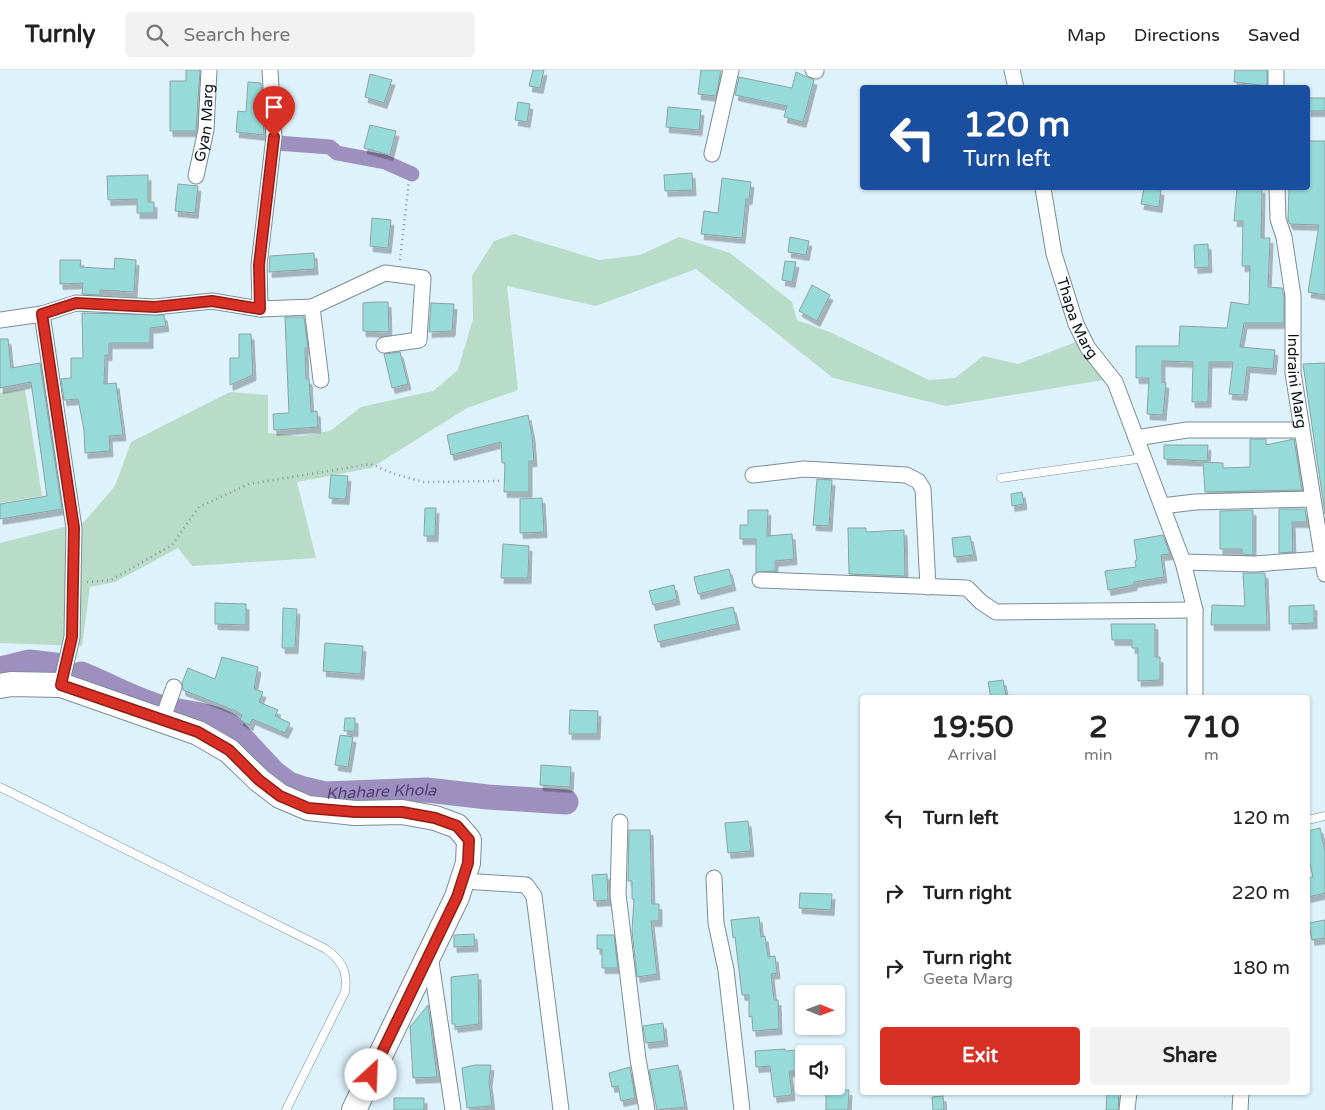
<!DOCTYPE html>
<style>
:root{--surface:#fff;--page:#f2f2f2;--text:#222;--muted:#767676;--line:#e0e0e0;--accent:#d93025}
body{margin:0;font-family:"Varela Round",sans-serif;background:var(--page);color:var(--text);height:100vh;display:flex;flex-direction:column;font-size:19px;white-space:nowrap}
*{box-sizing:border-box;margin:0}
p{font-size:16px;color:var(--muted)}
.icon{flex:none;width:28px;height:28px;fill:none;stroke:currentColor;stroke-width:2;stroke-linecap:round;stroke-linejoin:round}
.map{position:relative;flex:1;overflow:hidden}
.side{position:absolute;left:860px;top:625px;width:450px;height:400px;display:flex;flex-direction:column;background:var(--surface);border-radius:5px;box-shadow:0 1px 4px #0004}
.side>*{flex:none}
.hud{position:absolute;left:860px;top:15px;width:450px;height:105px;border-radius:5px;box-shadow:0 1px 4px #0004;background:#1a4fa0;color:#fff;overflow:hidden}
.needle{width:32px;rotate:91deg}
.tools{position:absolute;left:795px;top:915px;display:grid;gap:10px}
.tools a{display:grid;place-items:center;width:50px;height:50px;border-radius:5px;background:var(--surface);box-shadow:0 1px 4px #0004;font-size:25px}
.pin{position:absolute;display:grid;place-items:center;width:42px;height:42px;color:#fff;margin:-51px -21px;border-radius:50% 50% 50% 0;rotate:-45deg;box-shadow:0 0 5px #0007}
.pin .icon{rotate:45deg}
.me{position:absolute;width:55px;margin:-28px;rotate:25deg;stroke-linejoin:round;filter:drop-shadow(0 0 4px #0008)}
.turn{display:flex;align-items:center;gap:18px;height:105px;padding:0 20px;font-size:22px}
.turn .icon{width:65px;height:65px;stroke-width:2.5}
.turn b{display:block;font-size:35px;line-height:42px}
.eta{display:flex;justify-content:space-evenly;align-items:center;height:85px;text-align:center}
.eta b{font-size:30px;font-weight:700;line-height:35px}
.action{display:flex;gap:10px;margin-top:auto;padding:10px 20px}
.action a{flex:1;height:58px;border-radius:5px;background:var(--accent);color:#fff;font-size:20px;font-weight:700;line-height:58px;text-align:center}
.action a+a{background:var(--page);color:var(--text)}
ul{padding:0;list-style:none}
li{display:flex;align-items:center;gap:15px;height:75px;padding:0 20px}
li div{flex:1}
li b{display:block;font-size:19px}
li em{font-style:normal}
header{display:flex;align-items:center;gap:30px;box-sizing:border-box;height:70px;padding:0 25px;background:var(--surface);border-bottom:1px solid var(--line)}
header strong{font-size:24px}
nav{display:flex;gap:28px;margin-inline-start:auto;font-size:18px}
.search{width:350px;height:45px;background:var(--page);display:flex;align-items:center;gap:12px;box-sizing:border-box;padding:0 18px;border-radius:5px;color:var(--muted);font-size:19px}
.map>svg:first-child{display:block}
.green{fill:#b9dcc8}
.lines{fill:none;stroke-linecap:round;stroke-linejoin:round}
.canal{stroke:#9e90be;stroke-width:15}
.river{stroke:#9e90be;stroke-width:25}
.building{fill:#96dbda;stroke:#8da2a2;filter:url(#shadow)}
.service-casing{stroke:#7b8d96;stroke-width:9}
.minor-casing{stroke:#7b8d96;stroke-width:17}
.primary-casing{stroke:#7b8d96;stroke-width:26}
.path{stroke:#87969d;stroke-width:2.5;stroke-dasharray:1 4;stroke-linecap:butt}
.service{stroke:#fff;stroke-width:8}
.minor{stroke:#fff;stroke-width:15}
.primary{stroke:#fff;stroke-width:24}
.route-casing{stroke:#8d1f18;stroke-width:12}
.route{stroke:#d93025;stroke-width:9}
.labels{text-anchor:middle;dominant-baseline:central;stroke-width:4;stroke-linejoin:round;paint-order:stroke}
.street-label{font-size:15px;fill:#091013;stroke:#fff}
.water-label{font-size:16px;font-style:italic;fill:#533d79;stroke:#fff}
</style>
<header>
<strong>Turnly</strong>
<div class="search"><svg class="icon" aria-label="search" viewBox="0 0 24 24"><circle cx="10" cy="10" r="6"/><path d="M15 15l6 6"/></svg>Search here</div>
<nav><a>Map</a><a>Directions</a><a>Saved</a></nav>
</header>
<div class="map">
<svg width="1325" height="1040" viewBox="0 0 1325 1040">
<defs>
<filter id="shadow"><feDropShadow dx="3" dy="5.5" stdDeviation="0" flood-color="#0004"/></filter>
</defs>
<rect width="100%" height="100%" fill="#def2fc"/>
<g class="green">
<path d="M 514,164 L 599,190 L 640,185 L 679,167 L 730,183 L 792,232 L 797,250 L 832,263 L 929,310 L 955,308 L 983,286 L 1018,294 L 1084,269 L 1109,309 L 946,336 L 833,308 L 696,199 L 596,236 L 507,216 L 518,320 L 467,338 L 371,398 L 297,412 L 316,488 L 192,496 L 178,478 L 115,512 L 90,517 L 82,576 L 0,573 L 0,473 L 84,452 L 115,416 L 131,372 L 230,322 L 268,325 L 268,363 L 300,366 L 330,361 L 361,337 L 433,321 L 458,300 L 473,249 L 472,206 L 494,171 Z"/>
<path d="M 25,319 L 42,426 L 0,433 L 0,323 Z"/>
</g>
<g class="lines">
<path class="canal" d="M 277,73 L 330,77 L 337,83 L 385,92 L 412,104"/>
<g class="river">
<path d="M 0,599 L 29,592 L 55,595"/>
<path id="s1" d="M 81,604 C 109,615 138,632 167,639 C 189,644 209,644 230,656 L 274,703 L 289,714 L 304,719 L 325,724 L 427,720 L 488,727 L 566,732"/>
</g>
</g>
<g class="building">
<path d="M 186,0 L 200,0 L 196,61 L 170,61 L 170,11 L 186,11 Z"/>
<path d="M 533,0 L 544,0 L 540,18 L 529,16 Z"/>
<path d="M 701,0 L 721,0 L 716,26 L 698,24 Z"/>
<path d="M 1235,0 L 1267,0 L 1267,16 L 1234,12 Z"/>
<path d="M 796,2 L 814,10 L 803,52 L 784,47 L 787,36 L 735,25 L 739,7 L 792,18 Z"/>
<path d="M 370,4 L 392,10 L 384,33 L 365,27 Z"/>
<path d="M 248,12 L 261,13 L 264,65 L 236,62 L 238,41 L 246,42 Z"/>
<rect x="1308" y="28" width="17" height="13"/>
<path d="M 518,32 L 530,34 L 527,52 L 515,50 Z"/>
<path d="M 668,37 L 701,40 L 699,60 L 666,57 Z"/>
<path d="M 370,55 L 396,61 L 390,85 L 364,78 Z"/>
<path d="M 1308,71 L 1325,71 L 1325,225 L 1308,222 L 1319,155 L 1290,154 L 1288,150 L 1289,118 L 1308,118 Z"/>
<path d="M 692,103 L 693,120 L 665,121 L 664,105 Z"/>
<path d="M 148,105 L 148,132 L 154,132 L 154,143 L 137,143 L 137,129 L 108,130 L 107,106 Z"/>
<path d="M 722,108 L 751,112 L 749,129 L 746,129 L 742,168 L 701,164 L 704,141 L 718,143 Z"/>
<path d="M 178,114 L 198,116 L 195,143 L 175,141 Z"/>
<path d="M 1144,118 L 1161,120 L 1159,137 L 1141,134 Z"/>
<path d="M 1237,118 L 1262,118 L 1261,168 L 1270,168 L 1268,217 L 1282,218 L 1284,227 L 1284,253 L 1244,253 L 1240,277 L 1275,280 L 1273,299 L 1247,297 L 1244,325 L 1229,324 L 1233,292 L 1209,292 L 1208,332 L 1192,332 L 1193,292 L 1162,291 L 1162,312 L 1166,313 L 1163,345 L 1147,344 L 1149,308 L 1136,308 L 1136,276 L 1179,276 L 1180,256 L 1227,258 L 1231,232 L 1249,235 L 1250,196 L 1242,196 L 1243,151 L 1234,151 Z"/>
<path d="M 372,148 L 391,150 L 388,178 L 370,176 Z"/>
<path d="M 790,167 L 809,171 L 806,185 L 788,182 Z"/>
<path d="M 1208,174 L 1209,197 L 1195,198 L 1194,175 Z"/>
<path d="M 314,183 L 315,199 L 269,202 L 270,186 Z"/>
<path d="M 115,188 L 136,190 L 134,222 L 100,220 L 100,225 L 82,224 L 83,213 L 60,214 L 60,190 L 81,190 L 80,197 L 114,199 Z"/>
<path d="M 785,191 L 796,192 L 792,212 L 782,210 Z"/>
<path d="M 812,215 L 830,225 L 817,251 L 799,241 Z"/>
<path d="M 376,232 L 388,232 L 389,262 L 363,261 L 363,233 Z"/>
<path d="M 431,233 L 454,234 L 452,261 L 429,262 Z"/>
<path d="M 82,243 L 164,245 L 166,256 L 150,258 L 150,273 L 109,273 L 109,285 L 105,285 L 104,314 L 116,313 L 123,365 L 109,366 L 110,381 L 85,383 L 84,360 L 78,329 L 64,330 L 61,309 L 71,308 L 71,288 L 83,288 Z"/>
<path d="M 285,247 L 304,247 L 308,278 L 305,278 L 306,309 L 309,309 L 311,342 L 317,341 L 318,357 L 274,360 L 273,344 L 289,343 Z"/>
<path d="M 239,264 L 251,264 L 253,305 L 230,315 L 230,288 L 239,288 Z"/>
<path d="M 0,269 L 8,269 L 11,298 L 40,293 L 62,439 L 0,449 L 0,434 L 47,426 L 31,312 L 0,318 Z"/>
<path d="M 400,282 L 408,314 L 392,318 L 384,284 Z"/>
<path d="M 1325,293 L 1325,444 L 1303,294 Z"/>
<path d="M 528,345 L 532,365 L 534,391 L 529,391 L 529,422 L 504,422 L 505,393 L 502,393 L 501,372 L 451,385 L 447,365 Z"/>
<path d="M 1250,369 L 1266,369 L 1266,375 L 1294,369 L 1302,420 L 1205,422 L 1203,392 L 1223,393 L 1223,398 L 1250,397 Z"/>
<path d="M 1164,375 L 1208,375 L 1207,391 L 1164,389 Z"/>
<path d="M 331,405 L 348,406 L 346,429 L 329,428 Z"/>
<path d="M 817,409 L 832,410 L 829,456 L 813,455 Z"/>
<path d="M 1022,422 L 1024,434 L 1012,436 L 1011,424 Z"/>
<path d="M 542,428 L 544,462 L 520,463 L 520,429 Z"/>
<path d="M 425,438 L 436,438 L 435,466 L 424,466 Z"/>
<path d="M 1279,439 L 1305,439 L 1307,452 L 1292,452 L 1293,482 L 1279,483 Z"/>
<path d="M 748,440 L 768,440 L 767,466 L 792,464 L 794,489 L 775,491 L 775,501 L 756,502 L 756,469 L 740,469 L 740,455 L 748,455 Z"/>
<path d="M 1253,440 L 1253,485 L 1242,484 L 1242,479 L 1220,479 L 1220,441 Z"/>
<path d="M 848,458 L 866,458 L 866,462 L 904,460 L 905,506 L 849,504 Z"/>
<path d="M 1163,465 L 1170,484 L 1161,485 L 1164,507 L 1134,512 L 1134,515 L 1108,520 L 1105,501 L 1136,497 L 1135,491 L 1137,490 L 1134,470 Z"/>
<path d="M 970,466 L 974,485 L 954,487 L 952,468 Z"/>
<path d="M 503,474 L 529,476 L 528,508 L 501,508 Z"/>
<path d="M 729,499 L 733,515 L 698,524 L 694,507 Z"/>
<path d="M 1243,503 L 1265,503 L 1267,555 L 1211,555 L 1212,535 L 1245,536 Z"/>
<path d="M 674,515 L 677,529 L 653,535 L 649,521 Z"/>
<path d="M 215,533 L 246,534 L 246,555 L 215,554 Z"/>
<path d="M 1314,535 L 1314,553 L 1289,554 L 1289,536 Z"/>
<path d="M 733,537 L 737,554 L 658,572 L 654,555 Z"/>
<path d="M 283,538 L 297,539 L 295,578 L 282,578 Z"/>
<path d="M 1111,554 L 1155,554 L 1155,587 L 1160,587 L 1160,610 L 1138,611 L 1138,578 L 1132,578 L 1132,570 L 1112,570 Z"/>
<path d="M 325,573 L 363,576 L 361,604 L 323,601 Z"/>
<path d="M 222,587 L 258,597 L 254,619 L 263,622 L 259,632 L 278,640 L 275,646 L 290,653 L 285,663 L 252,649 L 250,655 L 240,650 L 242,645 L 236,641 L 183,620 L 182,613 L 188,598 L 215,609 Z"/>
<path d="M 1003,610 L 1006,625 L 991,628 L 988,612 Z"/>
<path d="M 570,640 L 598,641 L 597,664 L 569,664 Z"/>
<path d="M 345,648 L 355,648 L 355,661 L 344,661 Z"/>
<path d="M 340,665 L 353,667 L 348,697 L 335,695 Z"/>
<path d="M 541,695 L 571,697 L 570,717 L 540,715 Z"/>
<path d="M 748,751 L 751,781 L 728,783 L 725,753 Z"/>
<path d="M 1320,758 L 1325,781 L 1325,823 L 1308,827 L 1308,808 L 1313,807 L 1308,786 L 1308,761 Z"/>
<path d="M 629,760 L 650,760 L 652,834 L 659,834 L 659,851 L 651,851 L 657,904 L 637,907 L 632,861 L 634,829 L 632,829 L 632,811 L 628,811 Z"/>
<path d="M 607,804 L 608,830 L 594,831 L 592,805 Z"/>
<path d="M 800,823 L 832,824 L 831,840 L 799,838 Z"/>
<path d="M 759,847 L 761,867 L 765,866 L 768,887 L 775,886 L 777,903 L 771,904 L 774,930 L 778,930 L 779,959 L 753,961 L 752,946 L 749,947 L 749,925 L 742,925 L 735,867 L 733,868 L 731,850 Z"/>
<path d="M 1325,850 L 1325,868 L 1312,870 L 1309,853 Z"/>
<path d="M 474,864 L 475,876 L 454,877 L 454,865 Z"/>
<path d="M 597,865 L 614,865 L 618,898 L 602,898 L 602,879 L 597,879 Z"/>
<path d="M 478,904 L 479,954 L 455,957 L 455,954 L 452,954 L 451,907 Z"/>
<path d="M 428,935 L 437,1007 L 413,1008 L 410,957 Z"/>
<path d="M 663,953 L 665,971 L 646,973 L 643,956 Z"/>
<path d="M 785,979 L 785,981 L 799,980 L 799,1001 L 789,1001 L 792,1025 L 774,1027 L 770,996 L 756,997 L 755,981 Z"/>
<path d="M 475,995 L 491,995 L 489,1012 L 492,1036 L 467,1038 L 462,998 Z"/>
<path d="M 678,995 L 685,1037 L 657,1040 L 649,1000 Z"/>
<path d="M 630,997 L 635,1028 L 621,1031 L 618,1016 L 612,1017 L 609,1003 Z"/>
<path d="M 826,1020 L 849,1020 L 848,1040 L 826,1040 Z"/>
<path d="M 1107,1022 L 1119,1022 L 1118,1040 L 1106,1040 Z"/>
<path d="M 943,1026 L 944,1040 L 933,1040 L 932,1027 Z"/>
<rect x="394" y="1028" width="30" height="12"/>
</g>
<g class="lines">
<defs>
<g id="service">
<path d="M 1001,408 L 1143,388"/>
<path d="M 0,717 L 326,879 C 342,891 348,901 345,922 L 286,1040"/>
<path d="M 1308,750 L 1325,746"/>
</g>
<g id="minor">
<path d="M 813,0 L 816,1"/>
<path d="M 1012,0 L 1016,18"/>
<path d="M 1276,18 L 1276,0"/>
<path d="M 712,84 L 731,0"/>
<path id="s2" d="M 196,106 L 206,60 L 209,0"/>
<path id="s3" d="M 1043,118 L 1054,184 L 1076,254 L 1088,278 L 1115,312 L 1183,492 L 1195,540 L 1195,628"/>
<path id="s4" d="M 1277,118 L 1278,149 L 1284,167 L 1293,226 L 1293,303 L 1325,504"/>
<path d="M 312,237 L 321,310"/>
<path d="M 260,239 L 312,237 L 385,203 L 423,208 L 419,270 L 384,275"/>
<path d="M 42,244 L 76,233 L 155,237 L 212,231 L 260,239 L 259,195 L 274,67 L 270,0"/>
<path d="M 0,250 L 42,244 L 74,458 L 72,567 L 61,615"/>
<path d="M 1136,368 L 1187,360 L 1300,360"/>
<path d="M 753,405 L 804,399 L 906,405 L 918,411 L 923,419 L 928,517"/>
<path d="M 1162,436 L 1195,432 L 1311,429"/>
<path d="M 1183,492 L 1254,494 L 1322,489"/>
<path d="M 760,510 L 967,518 L 981,532 L 996,542 L 1195,540"/>
<path d="M 162,651 L 174,617"/>
<path d="M 620,752 L 618,824 L 638,989 L 647,1040"/>
<path d="M 714,808 L 716,853 L 726,900 L 742,1040"/>
<path d="M 463,811 L 526,815 L 534,826 L 561,1040"/>
<path d="M 430,885 L 453,1040"/>
<path d="M 1127,1040 L 1129,1022"/>
<path d="M 1240,1040 L 1241,1022"/>
</g>
<path id="primary" d="M 0,616 L 11,614 L 61,615 L 198,663 L 229,681 L 259,710 L 280,726 L 308,738 L 355,743 L 402,742 L 435,748 L 457,756 L 469,770 L 468,793 L 457,827 L 354,1040"/>
</defs>
<use href="#service" class="service-casing"/>
<use href="#minor" class="minor-casing"/>
<use href="#primary" class="primary-casing"/>
<g class="path">
<path d="M 400,190 L 409,110"/>
<path d="M 87,512 L 111,510 L 172,475 L 199,437 L 249,414 L 371,394 L 394,404 L 424,412 L 501,411"/>
</g>
<use href="#service" class="service"/>
<use href="#minor" class="minor"/>
<use href="#primary" class="primary"/>
</g>
<g class="lines">
<defs>
<path id="route" d="M 274,67 L 259,195 L 260,239 L 212,231 L 155,237 L 76,233 L 42,244 L 74,458 L 72,567 L 61,615 L 198,662 L 229,680 L 259,710 L 280,726 L 308,738 L 355,742 L 402,742 L 435,748 L 457,756 L 469,770 L 468,793 L 457,827 L 371,1005"/>
</defs>
<use href="#route" class="route-casing"/>
<use href="#route" class="route"/>
</g>
<g class="labels">
<g class="street-label">
<text stroke="none"><textPath href="#s2" startOffset="54">Gyan Marg</textPath></text>
<text stroke="none"><textPath href="#s3" startOffset="135">Thapa Marg</textPath></text>
<text stroke="none"><textPath href="#s4" startOffset="195">Indraini Marg</textPath></text>
</g>
<g class="water-label">
<text stroke="none"><textPath href="#s1" startOffset="335">Khahare Khola</textPath></text>
</g>
</g>
</svg>
<div class="tools">
<a><svg class="needle" viewBox="-14 -14 28 28"><path d="M0-13l5 13h-10z" fill="#e53935"/><path d="M0 13l5-13h-10z" fill="#767676"/></svg></a>
<a><svg class="icon" aria-label="sound" viewBox="0 0 24 24"><path d="M4 9h4l5-4v14l-5-4H4zM17 9q2 3 0 6"/></svg></a>
</div>
<div class="pin" style="left:274px;top:67px;background:#d93025"><svg class="icon" aria-label="arrive" viewBox="0 0 24 24"><path d="M6 21V4h12l-3 4 3 4H6"/></svg></div>
<svg class="me" style="left:371px;top:1005px" viewBox="-20 -20 40 40"><circle r="19" fill="#fff"/><path d="M0-13L10 11 0 6-10 11z" fill="#d93025"/></svg>
<div class="hud">
<div class="turn"><svg class="icon" aria-label="left" viewBox="0 0 24 24"><path d="M17 20v-9H6M10 6l-5 5 5 5"/></svg><div><b>120 m</b>Turn left</div></div>
</div>
<section class="side">
<div class="eta">
<div><b>19:50</b><p>Arrival</p></div>
<div><b>2</b><p>min</p></div>
<div><b>710</b><p>m</p></div>
</div>
<ul>
<li><svg class="icon" aria-label="left" viewBox="0 0 24 24"><path d="M17 20v-9H6M10 6l-5 5 5 5"/></svg><div><b>Turn left</b></div><em>120 m</em></li>
<li><svg class="icon" aria-label="right" viewBox="0 0 24 24"><path d="M7 20v-9h11M14 6l5 5-5 5"/></svg><div><b>Turn right</b></div><em>220 m</em></li>
<li><svg class="icon" aria-label="right" viewBox="0 0 24 24"><path d="M7 20v-9h11M14 6l5 5-5 5"/></svg><div><b>Turn right</b><p>Geeta Marg</p></div><em>180 m</em></li>
</ul>
<div class="action"><a>Exit</a><a>Share</a></div>
</section>
</div>
